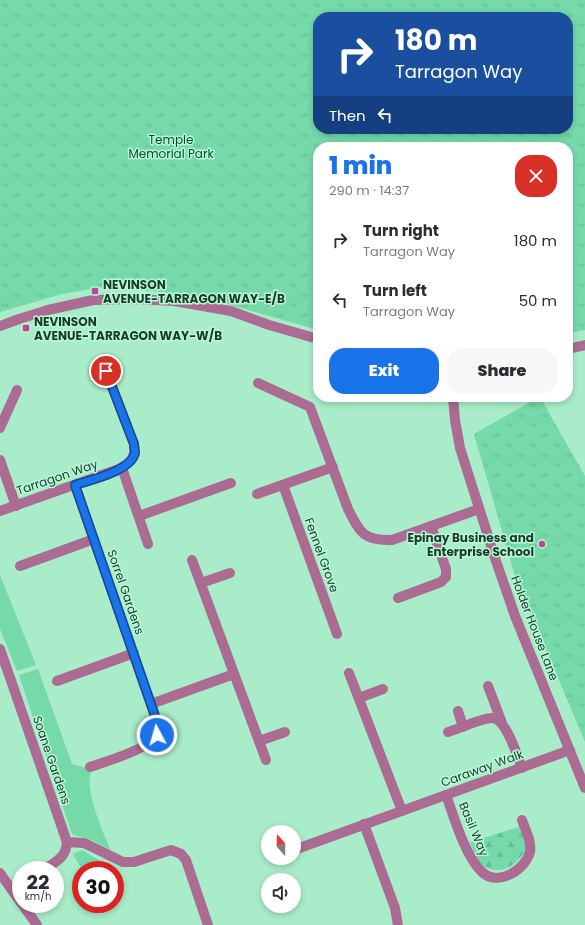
<!DOCTYPE html>
<meta charset="utf-8">
<style>
:root{--surface:#fff;--page:#f7f7f7;--text:#2b2b33;--muted:#7c7c81;--accent:#1a73e8}
body{margin:0;font-family:Poppins,sans-serif;background:var(--page);color:var(--text);height:100vh;display:flex;flex-direction:column;font-size:15px;white-space:nowrap}
*{box-sizing:border-box;margin:0}
p{font-size:13px;color:var(--muted)}
.icon{flex:none;width:22px;height:22px;fill:none;stroke:currentColor;stroke-width:2;stroke-linecap:round;stroke-linejoin:round}
.map{position:relative;flex:1;overflow:hidden}
.panel{position:absolute;left:313px;top:142px;width:260px;height:260px;display:flex;flex-direction:column;background:var(--surface);border-radius:16px;box-shadow:0 2px 6px #0003}
.panel>*{flex:none}
.hud{position:absolute;left:313px;top:12px;width:260px;height:122px;border-radius:16px;box-shadow:0 2px 6px #0003;background:#1a4fa0;color:#fff;overflow:hidden}
.needle{width:26px;rotate:340deg}
.controls{position:absolute;left:261px;top:825px;display:grid;gap:8px}
.controls a{display:grid;place-items:center;width:40px;height:40px;border-radius:50%;background:var(--surface);box-shadow:0 2px 6px #0003;font-size:20px}
.speed{position:absolute;left:12px;top:861px;display:flex;gap:8px;font-size:20px;font-weight:700;text-align:center}
.speed>*{display:grid;place-content:center;width:52px;height:52px;border-radius:50%;background:var(--surface);box-shadow:0 2px 6px #0003;line-height:1}
.speed small{font-size:10px;font-weight:400}
.speed .limit{border:6px solid #d22;background:#fff;color:#111}
.pin{position:absolute;display:grid;place-items:center;width:34px;height:34px;color:#fff;margin:-17px;border:2px solid #fff;border-radius:50%;box-shadow:0 1px 4px #0007}
.me{position:absolute;width:44px;margin:-22px;rotate:354deg;stroke-linejoin:round;filter:drop-shadow(0 0 3px #0008)}
.turn{display:flex;align-items:center;gap:14px;height:84px;padding:0 16px;font-size:18px}
.turn .icon{width:52px;height:52px;stroke-width:2.5}
.turn b{display:block;font-size:28px;line-height:34px}
.then{display:flex;align-items:center;height:38px;padding:0 16px;background:#0003;gap:8px;font-size:15px}
.round{display:grid;place-items:center;flex:none;width:42px;height:42px;border-radius:16px;background:var(--page)}
.overview{display:flex;align-items:center;justify-content:space-between;height:68px;padding:0 16px}
h1{font-size:24px;font-weight:800;line-height:30px;color:var(--accent)}
.button{display:flex;gap:8px;margin-top:auto;padding:8px 16px}
.button a{flex:1;height:46px;border-radius:16px;background:var(--accent);color:#fff;font-size:16px;font-weight:800;line-height:46px;text-align:center}
.button a+a{background:var(--page);color:var(--text)}
ul{padding:0;list-style:none}
li{display:flex;align-items:center;gap:12px;height:60px;padding:0 16px}
li div{flex:1}
li b{display:block;font-size:15px}
li em{font-style:normal}
.map>svg:first-child{display:block}
.grass{fill:#75d9aa}
.forest{fill:url(#forest-firs)}
.park{fill:url(#park-tufts);fill-rule:evenodd}
.lines{fill:none;stroke-linecap:round;stroke-linejoin:round}
.minor{stroke:#ab6b93;stroke-width:10}
.route-casing{stroke:#114b97;stroke-width:10}
.route{stroke:#1a73e8;stroke-width:7}
.poi-dot{fill:#be4599;stroke:#b5f9d6;stroke-width:1.5}
.labels{text-anchor:middle;dominant-baseline:central;stroke-width:3;stroke-linejoin:round;paint-order:stroke}
.park-label{font-size:12px;fill:#094a32;stroke:#b5f9d6}
.poi-label{font-size:12px;font-weight:bold;fill:#1d392c;stroke:#b5f9d6;text-anchor:start}
.street-label{font-size:12px;fill:#1d392c;stroke:#b5f9d6}
</style>
<div class="map">
<svg width="585" height="925" viewBox="0 0 585 925">
<defs>
<pattern id="forest-firs" width="22" height="20" patternUnits="userSpaceOnUse"><rect width="22" height="20" fill="#75d9aa"/><path d="M5 1l3.5 6h-7zM16 11l3.5 6h-7z" fill="#65bb92"/></pattern>
<pattern id="park-tufts" width="24" height="20" patternUnits="userSpaceOnUse"><rect width="24" height="20" fill="#75d9aa"/><path d="M3 7l-1-3M5 7V3M7 7l1-3M15 17l-1-3M17 17v-4M19 17l1-3" fill="none" stroke="#65bb92"/></pattern>
</defs>
<rect width="100%" height="100%" fill="#a8ecc9"/>
<g class="grass">
<path d="M 0,575 L 36,665 L 17,671 L 0,629 Z"/>
<path d="M 38,669 L 72,764 L 83,767 L 91,772 C 90,777 89,783 90,788 C 91,803 104,836 111,850 L 91,840 L 72,834 L 19,675 Z"/>
<path d="M 82,850 L 115,870 L 82,870 L 73,854 Z"/>
</g>
<path class="forest" d="M 519,827 L 523,837 L 526,850 C 517,864 502,877 484,866 C 477,862 473,850 470,842 Z"/>
<g class="park">
<path d="M 0,0 L 585,0 L 585,330 L 568,333 L 568,147 L 318,147 L 318,330 L 202,297 L 110,286 L 62,294 L 0,312 ZM 318,17 L 568,17 L 568,129 L 318,129 Z"/>
<path d="M 539,397 L 540,397 L 585,476 L 585,742 L 535,623 L 519,590 L 474,434 Z"/>
</g>
<g class="lines">
<g class="minor">
<path d="M 0,326 L 19,319 L 48,310 L 93,300 L 135,299 L 174,301 L 231,311 L 269,325 L 318,339"/>
<path d="M 568,349 L 585,345"/>
<path d="M 258,383 L 310,407 L 348,509 C 360,533 364,541 392,540 L 479,509"/>
<path d="M 453,397 L 455,420 L 460,448 L 495,558 L 515,616 L 585,788"/>
<path d="M 0,428 L 17,390"/>
<path d="M 0,460 L 16,506"/>
<path d="M 122,468 L 148,544"/>
<path d="M 75,485 L 154,713 C 156,719 159,728 157,734 C 153,748 104,762 90,767"/>
<path d="M 283,485 L 337,634"/>
<path d="M 257,494 L 333,467"/>
<path d="M 0,511 L 119,469 C 131,462 136,458 134,444 L 106,371"/>
<path d="M 139,516 L 231,483"/>
<path d="M 192,560 L 266,760"/>
<path d="M 20,566 L 94,539"/>
<path d="M 201,583 L 230,573"/>
<path d="M 398,598 L 441,582 L 446,577 L 446,569 L 431,526"/>
<path d="M 0,649 L 67,842 C 66,858 56,861 44,870"/>
<path d="M 349,673 L 402,811"/>
<path d="M 57,681 L 134,653"/>
<path d="M 488,686 L 502,723"/>
<path d="M 359,698 L 383,689"/>
<path d="M 151,704 L 234,674"/>
<path d="M 458,711 L 463,727"/>
<path d="M 448,732 C 458,729 484,717 493,718 C 507,720 517,756 522,768"/>
<path d="M 259,741 L 285,732"/>
<path d="M 446,795 C 454,817 465,856 482,872 C 498,887 525,870 530,852 C 532,842 525,829 522,820"/>
<path d="M 364,824 L 395,908 L 398,925"/>
<path d="M 67,842 L 84,843 L 123,862 L 134,862 L 171,850 L 181,854 L 186,860 L 208,925"/>
<path d="M 294,850 L 570,750"/>
<path d="M 0,873 L 21,903"/>
<path d="M 22,904 L 37,925"/>
</g>
</g>
<g class="lines">
<defs>
<path id="route" d="M 106,371 L 134,444 C 134,446 135,451 135,453 C 131,471 90,480 75,485 L 154,713 L 157,725 L 157,735"/>
</defs>
<use href="#route" class="route-casing"/>
<use href="#route" class="route"/>
</g>
<g class="poi-dot">
<rect x="91" y="287" width="8" height="8" rx="2"/>
<rect x="22" y="324" width="8" height="8" rx="2"/>
<circle cx="542" cy="544" r="4"/>
</g>
<g class="labels">
<g class="park-label">
<text x="171" y="139">Temple<tspan x="171" dy="14">Memorial Park</tspan></text>
</g>
<g class="poi-label">
<text x="103" y="284">NEVINSON<tspan x="103" dy="14">AVENUE-TARRAGON WAY-E/B</tspan></text>
<text x="34" y="321">NEVINSON<tspan x="34" dy="14">AVENUE-TARRAGON WAY-W/B</tspan></text>
<text x="534" y="537" text-anchor="end">Epinay Business and<tspan x="534" dy="14">Enterprise School</tspan></text>
</g>
<g class="street-label">
<text transform="translate(57 477) rotate(-19)">Tarragon Way</text>
<text transform="translate(322 555) rotate(70)">Fennel Grove</text>
<text transform="translate(126 592) rotate(71)">Sorrel Gardens</text>
<text transform="translate(535 628) rotate(69)">Holder House Lane</text>
<text transform="translate(52 760) rotate(71)">Soane Gardens</text>
<text transform="translate(482 768) rotate(-20)">Caraway Walk</text>
<text transform="translate(474 829) rotate(67)">Basil Way</text>
</g>
</g>
</svg>
<div class="controls">
<a><svg class="needle" viewBox="-14 -14 28 28"><path d="M0-13l5 13h-10z" fill="#e53935"/><path d="M0 13l5-13h-10z" fill="#7c7c81"/></svg></a>
<a><svg class="icon" aria-label="sound" viewBox="0 0 24 24"><path d="M4 9h4l5-4v14l-5-4H4zM17 9q2 3 0 6"/></svg></a>
</div>
<div class="speed"><div>22<small>km/h</small></div><div class="limit">30</div></div>
<div class="pin" style="left:106px;top:371px;background:#d93025"><svg class="icon" aria-label="arrive" viewBox="0 0 24 24"><path d="M6 21V4h12l-3 4 3 4H6"/></svg></div>
<svg class="me" style="left:157px;top:735px" viewBox="-20 -20 40 40"><circle r="17" fill="#1a73e8" stroke="#fff" stroke-width="3"/><path d="M0-11L8 9 0 5-8 9z" fill="#fff"/></svg>
<div class="hud">
<div class="turn"><svg class="icon" aria-label="right" viewBox="0 0 24 24"><path d="M7 20v-9h11M14 6l5 5-5 5"/></svg><div><b>180 m</b>Tarragon Way</div></div>
<div class="then">Then<svg class="icon" aria-label="left" viewBox="0 0 24 24"><path d="M17 20v-9H6M10 6l-5 5 5 5"/></svg></div>
</div>
<section class="panel">
<div class="overview"><div><h1>1 min</h1><p>290 m · 14:37</p></div><a class="round" style="background:#d93025;color:#fff"><svg class="icon" aria-label="close" viewBox="0 0 24 24"><path d="M6 6l12 12M18 6L6 18"/></svg></a></div>
<ul>
<li><svg class="icon" aria-label="right" viewBox="0 0 24 24"><path d="M7 20v-9h11M14 6l5 5-5 5"/></svg><div><b>Turn right</b><p>Tarragon Way</p></div><em>180 m</em></li>
<li><svg class="icon" aria-label="left" viewBox="0 0 24 24"><path d="M17 20v-9H6M10 6l-5 5 5 5"/></svg><div><b>Turn left</b><p>Tarragon Way</p></div><em>50 m</em></li>
</ul>
<div class="button"><a>Exit</a><a>Share</a></div>
</section>
</div>
